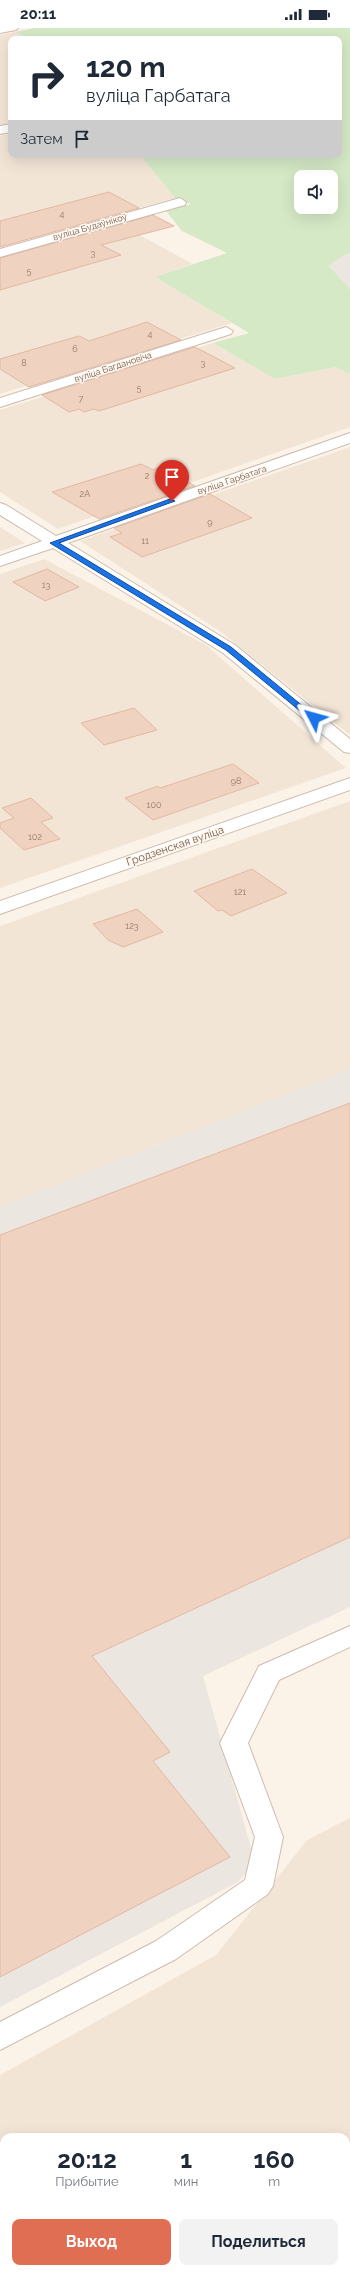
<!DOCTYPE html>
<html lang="ru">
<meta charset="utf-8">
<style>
:root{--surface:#fff;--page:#f2f2f3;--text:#1f2937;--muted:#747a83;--accent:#e06e52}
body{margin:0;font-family:Raleway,sans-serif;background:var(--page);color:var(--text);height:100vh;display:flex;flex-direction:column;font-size:15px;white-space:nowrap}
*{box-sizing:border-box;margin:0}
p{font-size:13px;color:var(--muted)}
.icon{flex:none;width:22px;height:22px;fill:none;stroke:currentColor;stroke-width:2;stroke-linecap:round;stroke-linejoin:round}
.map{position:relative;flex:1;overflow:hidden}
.drawer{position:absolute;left:0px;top:2105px;width:350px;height:140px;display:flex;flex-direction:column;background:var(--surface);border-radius:12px 12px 0 0;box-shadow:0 4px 16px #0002}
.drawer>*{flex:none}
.banner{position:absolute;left:8px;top:8px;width:334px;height:122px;border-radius:8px;box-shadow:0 4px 16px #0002;background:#fff;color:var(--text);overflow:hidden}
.buttons{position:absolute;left:294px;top:142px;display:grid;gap:8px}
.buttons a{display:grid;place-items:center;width:44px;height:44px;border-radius:8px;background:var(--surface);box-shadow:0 4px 16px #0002;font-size:20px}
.pin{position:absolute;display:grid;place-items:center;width:34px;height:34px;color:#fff;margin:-41px -17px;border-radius:50% 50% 50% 0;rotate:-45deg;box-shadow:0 0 4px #0007}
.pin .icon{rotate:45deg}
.me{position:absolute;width:44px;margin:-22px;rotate:309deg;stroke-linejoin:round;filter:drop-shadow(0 0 3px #0008)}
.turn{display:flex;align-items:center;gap:14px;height:84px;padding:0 12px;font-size:18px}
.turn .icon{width:52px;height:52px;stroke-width:2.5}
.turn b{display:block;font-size:28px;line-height:34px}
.then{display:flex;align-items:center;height:38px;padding:0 12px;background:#0003;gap:8px;font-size:15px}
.eta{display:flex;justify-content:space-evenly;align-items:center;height:68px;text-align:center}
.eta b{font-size:24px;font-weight:700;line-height:28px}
.cta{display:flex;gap:8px;margin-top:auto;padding:8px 12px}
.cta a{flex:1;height:46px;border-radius:8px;background:var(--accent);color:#fff;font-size:16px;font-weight:700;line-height:46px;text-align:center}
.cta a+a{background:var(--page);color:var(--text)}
.status{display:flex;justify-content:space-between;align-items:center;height:28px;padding:0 20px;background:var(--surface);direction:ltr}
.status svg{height:11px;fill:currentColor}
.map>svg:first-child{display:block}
.residential{fill:#f3e5d6;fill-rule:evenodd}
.industrial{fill:#ece6e1}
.green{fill:#d5e9c6;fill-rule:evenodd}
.building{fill:#f0d2c0;stroke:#e2b8a1}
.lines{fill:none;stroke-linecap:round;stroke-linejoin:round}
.minor-casing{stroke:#cdbbae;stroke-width:2}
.minor{fill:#fff;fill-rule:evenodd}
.route{fill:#1a73e8;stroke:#114b97}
.labels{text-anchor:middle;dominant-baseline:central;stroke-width:3;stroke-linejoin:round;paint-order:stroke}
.number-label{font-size:9px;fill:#94786a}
.far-street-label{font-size:9px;fill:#755a4d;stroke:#fef7ee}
.street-label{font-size:11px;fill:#755a4d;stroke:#fef7ee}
</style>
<div class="status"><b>20:11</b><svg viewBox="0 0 49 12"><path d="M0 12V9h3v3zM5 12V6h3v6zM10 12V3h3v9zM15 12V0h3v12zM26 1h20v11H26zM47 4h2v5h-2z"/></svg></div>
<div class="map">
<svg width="350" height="2245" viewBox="0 0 350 2245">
<rect width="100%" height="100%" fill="#fcf3e8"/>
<g class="residential">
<path d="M 15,4 L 32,11 L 11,11 L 11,96 L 0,98 L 0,7 Z"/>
<path d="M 11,105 L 11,127 L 140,127 L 175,170 L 0,218 L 0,108 Z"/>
<path d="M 123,198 L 193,236 L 155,249 L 232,295 L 0,366 L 0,233 Z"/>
<path d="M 213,315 L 275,351 L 336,339 L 350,346 L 350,399 L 58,501 L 0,464 L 0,382 Z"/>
<path d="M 350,419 L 350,707 L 221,604 L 80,513 Z"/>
<path d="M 0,499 L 25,515 L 0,523 Z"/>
<path d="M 44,531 L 206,617 L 346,740 L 0,860 L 0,546 Z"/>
<path d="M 350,773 L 350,1041 L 0,1179 L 0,898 Z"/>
<path d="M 350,1790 L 350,2245 L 0,2245 L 0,2047 L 216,1927 L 307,1812 ZM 4,2109 L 346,2109 L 346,2241 L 4,2241 Z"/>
</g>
<g class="industrial">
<path d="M 350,225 L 350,261 L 329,238 L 344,227 Z"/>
<path d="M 350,1041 L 350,1579 L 203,1648 L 255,1834 L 238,1854 L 0,1979 L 0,1179 Z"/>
</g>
<path class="green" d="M 34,0 L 350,0 L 350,225 L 344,227 L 329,238 L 350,261 L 350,346 L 336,339 L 275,351 L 213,315 L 249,305 L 155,249 L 227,225 L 182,203 L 166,183 L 191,176 L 175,170 L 140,127 L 339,127 L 339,11 L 32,11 L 15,4 ZM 301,149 L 331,149 L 331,179 L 301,179 Z"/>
<g class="building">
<path d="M 109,164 L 139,180 L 0,219 L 0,193 Z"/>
<path d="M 153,187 L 174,198 L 101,217 L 121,227 L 0,262 L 0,230 Z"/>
<path d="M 147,294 L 181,312 L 29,359 L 0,341 L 0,331 L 79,308 L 89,313 Z"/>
<path d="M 195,319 L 235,340 L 99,383 L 94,381 L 84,384 L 79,381 L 69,384 L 42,367 Z"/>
<path d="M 141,436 L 153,442 L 162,439 L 195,458 L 99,491 L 52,464 Z"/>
<path d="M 210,466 L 252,490 L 142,529 L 110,509 L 122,505 L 114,500 Z"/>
<path d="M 47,541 L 79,559 L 45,573 L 13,554 Z"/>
<path d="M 134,680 L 157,702 L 104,717 L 81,695 Z"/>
<path d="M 233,736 L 259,755 L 153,792 L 125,770 L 158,758 L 160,760 Z"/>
<path d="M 31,770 L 53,790 L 41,794 L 60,811 L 24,822 L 0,800 L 0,795 L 14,790 L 2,780 Z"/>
<path d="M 252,841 L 287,865 L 231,888 L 222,882 L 218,883 L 194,863 Z"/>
<path d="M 137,881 L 163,904 L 123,919 L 108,912 L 93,896 Z"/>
<path d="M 350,1075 L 350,1509 L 92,1628 L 170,1724 L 153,1733 L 230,1829 L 0,1949 L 0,1207 Z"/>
</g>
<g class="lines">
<defs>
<g id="minor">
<path d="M 0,0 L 18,0 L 16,2 L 0,5 Z"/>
<path d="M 11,96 L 11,104 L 0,106 L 0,98 Z"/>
<path d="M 180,170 L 186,174 L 185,177 L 0,229 L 0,221 Z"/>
<path d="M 226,299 L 233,303 L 231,306 L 0,379 L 0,370 Z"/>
<path d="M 350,405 L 350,415 L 68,515 L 235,617 L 350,711 L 350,725 L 344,724 L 223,625 L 53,520 L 0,538 L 0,528 L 42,513 L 0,487 L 0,475 L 6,477 L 56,508 Z"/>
<path d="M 350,750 L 350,762 L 0,886 L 0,873 Z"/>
<path d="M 350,1598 L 350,1619 L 279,1652 L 248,1715 L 283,1809 L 273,1858 L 268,1866 L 176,1931 L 0,2022 L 0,1994 L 156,1913 L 245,1852 L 255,1809 L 220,1715 L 259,1638 Z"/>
</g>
</defs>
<use href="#minor" class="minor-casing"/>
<use href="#minor" class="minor"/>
</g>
<path class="route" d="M 170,471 L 175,473 L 59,515 L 231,619 L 316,689 L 316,692 L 311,692 L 226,622 L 50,515 Z"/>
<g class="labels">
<g class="number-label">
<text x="62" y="186">4</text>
<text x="93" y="225">3</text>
<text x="29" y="243">5</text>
<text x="150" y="306">4</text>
<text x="75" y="321">6</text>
<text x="24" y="335">8</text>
<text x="203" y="335">3</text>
<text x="139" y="360">5</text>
<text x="81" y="371">7</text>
<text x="147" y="448">2</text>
<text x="85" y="466">2А</text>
<text x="210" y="494">9</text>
<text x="145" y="513">11</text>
<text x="46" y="557">13</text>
<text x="236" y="753">98</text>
<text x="154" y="777">100</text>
<text x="35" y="809">102</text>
<text x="240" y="864">121</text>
<text x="132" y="898">123</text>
</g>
<g class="far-street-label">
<text transform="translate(90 199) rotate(-16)">вуліца Будаўнікоў</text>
<text transform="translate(113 339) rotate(-18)">вуліца Багдановіча</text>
<text transform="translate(232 452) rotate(-19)">вуліца Гарбатага</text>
</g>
<g class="street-label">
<text transform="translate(175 818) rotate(-19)">Гродзенская вуліца</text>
</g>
</g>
</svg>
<div class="buttons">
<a><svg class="icon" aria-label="sound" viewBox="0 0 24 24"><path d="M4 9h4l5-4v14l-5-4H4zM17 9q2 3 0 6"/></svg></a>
</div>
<div class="pin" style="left:172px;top:473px;background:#d93025"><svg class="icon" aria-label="arrive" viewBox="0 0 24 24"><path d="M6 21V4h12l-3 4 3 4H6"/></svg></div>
<svg class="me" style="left:314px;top:690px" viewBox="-20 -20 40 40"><path d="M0-17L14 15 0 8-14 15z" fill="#1a73e8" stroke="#fff" stroke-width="4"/></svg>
<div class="banner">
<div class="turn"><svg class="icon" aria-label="right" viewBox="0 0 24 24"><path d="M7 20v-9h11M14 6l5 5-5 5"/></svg><div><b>120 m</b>вуліца Гарбатага</div></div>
<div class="then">Затем<svg class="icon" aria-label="arrive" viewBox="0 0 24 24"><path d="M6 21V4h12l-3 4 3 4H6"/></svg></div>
</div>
<section class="drawer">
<div class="eta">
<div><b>20:12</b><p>Прибытие</p></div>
<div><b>1</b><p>мин</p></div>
<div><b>160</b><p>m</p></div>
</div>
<div class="cta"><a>Выход</a><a>Поделиться</a></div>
</section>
</div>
